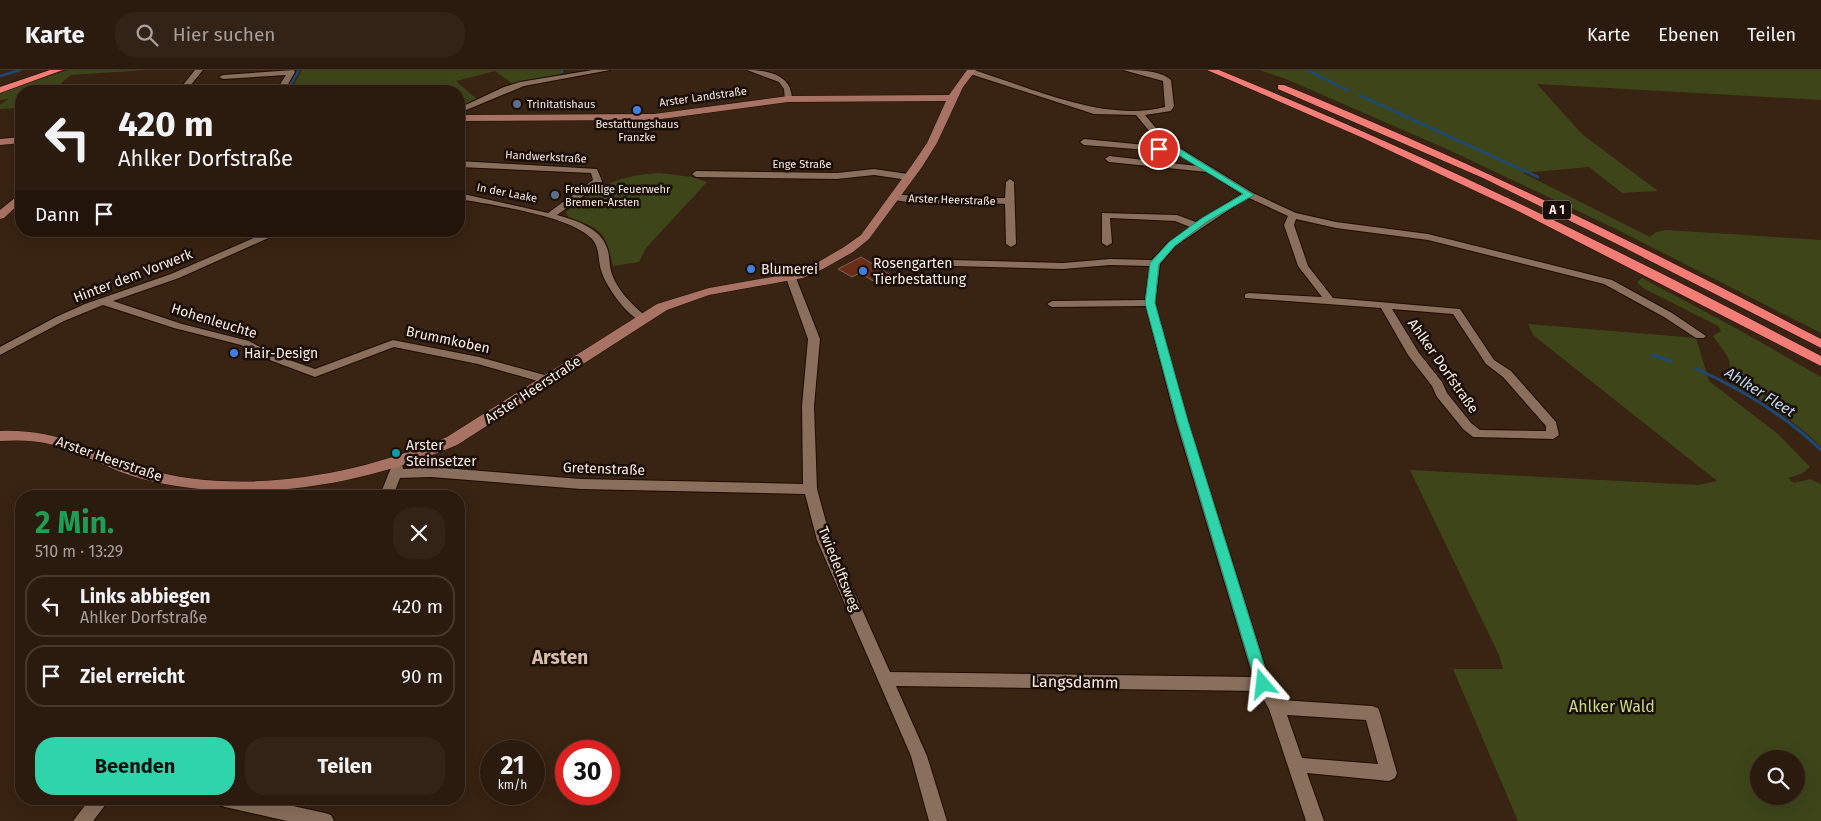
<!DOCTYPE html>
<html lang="de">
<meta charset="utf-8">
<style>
:root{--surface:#2b1a0e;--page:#332317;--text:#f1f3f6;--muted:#a6a19e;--line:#47382e;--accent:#30d4aa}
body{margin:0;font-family:"Fira Sans",sans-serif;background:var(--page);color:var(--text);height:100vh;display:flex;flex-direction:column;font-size:19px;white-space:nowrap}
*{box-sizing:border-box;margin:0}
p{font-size:16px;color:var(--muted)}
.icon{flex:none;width:28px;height:28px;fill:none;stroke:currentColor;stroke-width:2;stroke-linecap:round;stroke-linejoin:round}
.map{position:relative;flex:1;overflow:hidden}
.sheet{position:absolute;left:15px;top:420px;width:450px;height:315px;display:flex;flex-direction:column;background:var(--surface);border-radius:20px;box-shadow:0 5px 20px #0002,0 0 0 1px var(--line)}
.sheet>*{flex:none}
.banner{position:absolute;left:15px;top:15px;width:450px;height:152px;border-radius:20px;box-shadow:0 5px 20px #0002,0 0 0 1px var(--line);background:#2b1a0e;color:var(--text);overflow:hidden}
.fabs{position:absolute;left:1750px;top:680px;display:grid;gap:10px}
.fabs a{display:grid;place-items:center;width:55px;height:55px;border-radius:50%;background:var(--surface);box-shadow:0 5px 20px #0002,0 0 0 1px var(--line);font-size:25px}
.speed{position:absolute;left:480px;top:670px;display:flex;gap:10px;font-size:25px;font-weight:700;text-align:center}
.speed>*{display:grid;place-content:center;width:65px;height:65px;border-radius:50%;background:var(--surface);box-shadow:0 5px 20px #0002,0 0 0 1px var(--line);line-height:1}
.speed small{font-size:12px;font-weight:400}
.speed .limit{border:8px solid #d22;background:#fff;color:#111}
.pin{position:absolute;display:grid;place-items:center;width:42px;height:42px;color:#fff;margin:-21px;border:2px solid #fff;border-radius:50%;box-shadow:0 1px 5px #0007}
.me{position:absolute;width:55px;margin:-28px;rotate:343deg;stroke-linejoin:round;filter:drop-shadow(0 0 4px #0008)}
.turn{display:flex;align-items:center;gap:18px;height:105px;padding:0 20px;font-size:22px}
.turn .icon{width:65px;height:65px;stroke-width:2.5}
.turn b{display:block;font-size:35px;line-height:42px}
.then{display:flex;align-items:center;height:48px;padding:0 20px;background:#0003;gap:10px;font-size:19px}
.round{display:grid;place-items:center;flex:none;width:52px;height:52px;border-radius:20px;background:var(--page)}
.summary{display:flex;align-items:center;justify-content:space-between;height:85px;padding:0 20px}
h1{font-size:30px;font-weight:700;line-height:38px;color:#1e9e55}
.cta{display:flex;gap:10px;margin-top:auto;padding:10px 20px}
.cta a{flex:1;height:58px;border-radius:20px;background:var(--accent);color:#111;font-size:20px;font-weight:700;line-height:58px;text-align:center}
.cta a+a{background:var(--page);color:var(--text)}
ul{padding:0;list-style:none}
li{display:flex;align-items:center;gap:15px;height:62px;margin:0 10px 8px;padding:0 10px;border:2px solid var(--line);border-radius:20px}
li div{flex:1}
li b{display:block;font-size:19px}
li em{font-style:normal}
header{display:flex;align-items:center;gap:30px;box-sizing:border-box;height:70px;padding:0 25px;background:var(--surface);border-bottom:1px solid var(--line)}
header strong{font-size:24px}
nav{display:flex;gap:28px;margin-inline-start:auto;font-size:18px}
.search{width:350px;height:45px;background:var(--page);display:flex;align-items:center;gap:12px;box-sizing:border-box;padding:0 18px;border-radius:20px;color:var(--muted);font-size:19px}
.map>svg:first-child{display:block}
.green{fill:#3d4519;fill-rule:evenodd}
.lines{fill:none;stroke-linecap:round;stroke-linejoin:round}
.stream-far1{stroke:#1c4977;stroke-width:2.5}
.stream{stroke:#1c4977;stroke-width:3}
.building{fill:#682c17;stroke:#816258}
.street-casing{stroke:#1f0c00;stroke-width:2}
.secondary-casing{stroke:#1f0c00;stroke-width:1}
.highway-casing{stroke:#1f0c00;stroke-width:1}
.street{fill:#896f5c;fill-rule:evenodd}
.secondary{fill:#a87364;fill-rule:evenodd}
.highway{fill:#f27d77;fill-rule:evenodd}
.route{fill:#30d4aa;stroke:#1f8a6e}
.service-dot{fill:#5c6f8a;stroke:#190f08;stroke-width:2}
.shop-dot{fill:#3f7fe0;stroke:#190f08;stroke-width:2}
.culture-dot{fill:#0f9aa8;stroke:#190f08;stroke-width:2}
.labels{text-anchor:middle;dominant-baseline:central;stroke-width:5;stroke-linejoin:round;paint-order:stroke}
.far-street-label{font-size:11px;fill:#fbece1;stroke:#190f08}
.far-poi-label{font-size:11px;fill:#fbece1;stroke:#190f08;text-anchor:start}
.shield{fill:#190f08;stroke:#b7aaa0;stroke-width:1}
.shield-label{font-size:12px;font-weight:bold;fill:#fbece1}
.poi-label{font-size:14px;fill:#fbece1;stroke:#190f08;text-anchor:start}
.street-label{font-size:14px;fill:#fbece1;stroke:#190f08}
.water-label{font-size:15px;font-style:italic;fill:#bad3f0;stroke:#190f08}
.near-street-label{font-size:16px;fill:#fbece1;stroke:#190f08}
.near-park-label{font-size:16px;fill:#cadd7e;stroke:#190f08}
.near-quarter-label{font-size:19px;font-weight:bold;fill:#dabda8;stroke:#190f08}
</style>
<header>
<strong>Karte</strong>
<div class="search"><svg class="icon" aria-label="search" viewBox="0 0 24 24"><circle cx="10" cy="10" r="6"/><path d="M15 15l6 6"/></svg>Hier suchen</div>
<nav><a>Karte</a><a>Ebenen</a><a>Teilen</a></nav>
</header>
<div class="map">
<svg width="1821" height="751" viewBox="0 0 1821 751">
<rect width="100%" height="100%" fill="#392312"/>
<g class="green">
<path d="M 68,0 L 146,0 L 71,5 L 52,21 L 21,21 L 21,38 L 0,39 L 0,35 L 8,29 L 0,30 L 0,22 Z"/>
<path d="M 302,0 L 561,0 L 561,4 L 513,14 L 495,1 L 456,11 L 478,30 L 459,39 L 459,21 L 290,21 Z"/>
<path d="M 1259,0 L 1821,0 L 1821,30 L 1537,14 L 1582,64 L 1658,121 L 1622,123 L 1589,97 L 1523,103 L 1650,167 L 1656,162 L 1666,160 L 1821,170 L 1821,263 L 1614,158 L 1449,80 L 1286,9 Z"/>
<path d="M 659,103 L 692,107 L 707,112 L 646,178 L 639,192 L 613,196 C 605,161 602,159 568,147 L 566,142 C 602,116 614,106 659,103 Z"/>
<path d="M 1642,208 L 1743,262 L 1821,307 L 1821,377 C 1804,360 1783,344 1762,331 C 1751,324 1734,319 1727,308 C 1737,291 1721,279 1713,266 L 1721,261 L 1718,256 L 1643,218 L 1637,212 Z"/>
<path d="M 1528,254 L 1696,268 L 1709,311 L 1778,364 L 1810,397 L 1803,403 L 1788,408 L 1794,413 L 1810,409 L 1821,414 L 1821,751 L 1518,751 L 1453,599 L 1503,599 L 1499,585 L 1410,400 L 1698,415 L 1717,411 L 1533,265 ZM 1759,689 L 1796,689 L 1796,726 L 1759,726 Z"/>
</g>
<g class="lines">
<g class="stream-far1">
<path d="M 562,0 L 562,2"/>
<path d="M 1307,0 L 1349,21"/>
<path d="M 0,6 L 20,0"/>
<path d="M 287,21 L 299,0"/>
<path d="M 1359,25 L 1538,107"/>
</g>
<g class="stream">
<path d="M 1652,285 L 1671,291"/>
<path d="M 1695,298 C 1741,319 1784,344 1821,380"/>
</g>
</g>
<path class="building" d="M 861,187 L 889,204 L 875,212 L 860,203 L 852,207 L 838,199 Z"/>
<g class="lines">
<defs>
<g id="street">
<path d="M 195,0 L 203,0 L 186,21 L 178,21 Z"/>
<path d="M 294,0 L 295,2 L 284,21 L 276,21 L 286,5 L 223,9 L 219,7 L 223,5 Z"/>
<path d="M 593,0 L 610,0 L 524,16 L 459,43 L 459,38 L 504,17 L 520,12 Z"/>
<path d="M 747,0 C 768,0 792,5 792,29 L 785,31 L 784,19 L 779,12 Z"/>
<path d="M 967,0 L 974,0 C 1031,18 1106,53 1165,37 L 1163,11 L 1123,0 C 1137,0 1160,0 1171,10 L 1174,36 L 1171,41 L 1145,45 L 1165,69 L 1253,123 L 1296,143 L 1336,152 L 1428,164 L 1612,210 L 1672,243 L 1706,266 L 1704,268 L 1696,268 L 1664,247 L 1604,214 L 1428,170 L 1336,158 L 1296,149 L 1294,155 L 1308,196 L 1333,228 L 1460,239 L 1494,290 L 1511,301 L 1556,352 L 1559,365 L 1553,369 L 1473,367 L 1463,359 L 1437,327 L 1432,316 L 1408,285 L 1381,238 L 1245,228 L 1245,224 L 1249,223 L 1322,227 L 1298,196 L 1284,155 L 1288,146 L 1249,128 L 1245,129 L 1175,176 L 1160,194 L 1155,233 L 1188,351 L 1270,612 L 1281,630 L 1372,636 L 1378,638 L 1380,643 L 1397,703 L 1395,708 L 1389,711 L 1307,703 L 1324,751 L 1306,751 L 1269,639 L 1259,621 L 896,616 L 927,686 L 947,751 L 929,751 L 911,686 L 817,470 L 805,424 L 581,419 L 431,407 L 400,408 L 393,426 L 379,426 C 385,417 389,395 397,393 L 402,394 L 403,399 L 431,397 L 581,409 L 803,414 L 802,336 L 808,269 L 786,208 L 791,205 L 796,208 L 820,269 L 814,336 L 817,419 L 831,470 L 890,602 L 1253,607 L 1176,351 L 1146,236 L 1052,237 L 1047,234 L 1052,231 L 1145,230 L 1150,196 L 1110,195 L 1063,199 L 953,196 L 924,199 L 919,196 L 924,193 L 953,190 L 1063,193 L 1110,189 L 1152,190 L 1169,172 L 1190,157 L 1175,151 L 1110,148 L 1112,173 L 1107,176 L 1102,173 L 1102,143 L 1177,145 L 1196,152 L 1242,124 L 1207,102 L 1109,92 L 1105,89 L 1109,86 L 1197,96 L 1174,82 L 1084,75 L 1080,72 L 1084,69 L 1166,77 L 1159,73 L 1136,45 L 1094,44 L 967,3 ZM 1392,239 L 1453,244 L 1486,294 L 1503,307 L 1546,356 L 1546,361 L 1480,360 L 1471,353 L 1447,323 L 1442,312 L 1419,283 ZM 1287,645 L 1366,650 L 1378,694 L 1302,688 Z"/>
<path d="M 459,91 L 597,99 L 602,111 L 601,113 L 557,145 C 575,150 601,158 607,178 C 610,185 609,194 611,201 C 616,219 633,236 647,247 L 648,249 L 647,251 C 632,255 606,216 602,203 C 597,191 601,178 591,168 C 567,145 492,135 459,129 L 459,123 L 548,143 L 593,110 L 591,103 L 459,97 Z"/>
<path d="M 874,99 L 908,104 L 912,107 L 908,110 L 874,105 L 837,109 L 696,107 L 692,104 L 696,101 L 837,103 Z"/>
<path d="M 1010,109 L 1014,112 L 1016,174 L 1011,177 L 1006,174 L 1005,134 C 985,133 901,137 889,127 L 894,124 L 924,127 L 1005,128 L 1006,112 Z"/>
<path d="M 270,161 L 284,161 L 179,208 L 113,231 L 182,254 L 249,271 L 275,285 L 315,299 L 393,270 L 479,287 L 552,307 L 554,310 L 548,314 L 478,294 L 394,277 L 315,307 L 267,289 L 241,275 L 174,258 L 103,235 L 64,251 L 0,285 L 0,277 L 56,247 L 85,234 L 171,204 Z"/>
<path d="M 90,729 L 110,729 L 93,751 L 73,751 Z"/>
<path d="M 216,729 L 261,729 L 325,743 L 331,745 L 334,751 L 287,751 L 225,737 L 219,735 Z"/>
</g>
<g id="secondary">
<path d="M 967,0 L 976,0 L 963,17 L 937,73 L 922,97 L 869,169 L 853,182 L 823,199 L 803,208 L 709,225 L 667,240 L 457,375 C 358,417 247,435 142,409 C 111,401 84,383 53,375 C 35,370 18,370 0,371 L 0,361 C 61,359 87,381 142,398 C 239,427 356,406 447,367 L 657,234 L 709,218 L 794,203 L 815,194 L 844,177 L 861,165 L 912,95 L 927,73 L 946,31 L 788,32 L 654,50 L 459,51 L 459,45 L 654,44 L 788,26 L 949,25 Z"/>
<path d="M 21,67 L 21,73 L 0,75 L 0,69 Z"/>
<path d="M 21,123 L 21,132 L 4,148 L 0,149 L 0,140 Z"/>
</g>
<g id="highway">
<path d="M 50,0 L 63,0 L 0,23 L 0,17 Z"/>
<path d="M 1207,0 L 1219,0 C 1425,84 1624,182 1821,286 L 1821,296 L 1516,140 L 1363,68 Z"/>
<path d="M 1278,15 L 1284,15 C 1468,90 1645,177 1821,269 L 1821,278 L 1617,174 L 1483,108 L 1278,19 Z"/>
</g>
</defs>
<use href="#street" class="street-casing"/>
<use href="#secondary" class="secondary-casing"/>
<use href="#highway" class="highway-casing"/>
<use href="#street" class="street"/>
<use href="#secondary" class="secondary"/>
<use href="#highway" class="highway"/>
</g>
<path class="route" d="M 1159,77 L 1180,79 L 1254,125 L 1208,151 L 1175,176 L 1159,194 L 1155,233 L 1188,351 L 1270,614 L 1268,618 L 1263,620 L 1258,618 L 1256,614 L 1177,351 L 1145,233 L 1150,193 L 1169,172 L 1202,148 L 1243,124 L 1175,83 L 1156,81 L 1155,79 Z"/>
<g class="service-dot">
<circle cx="517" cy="34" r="5"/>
<circle cx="555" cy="125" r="5"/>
</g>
<g class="shop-dot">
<circle cx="637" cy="40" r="5"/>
<circle cx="751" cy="199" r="5"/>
<circle cx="863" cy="201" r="5"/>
<circle cx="234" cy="283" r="5"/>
</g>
<circle class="culture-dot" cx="396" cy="383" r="5"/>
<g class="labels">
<g class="far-street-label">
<text transform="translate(703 27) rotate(-8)">Arster Landstraße</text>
<text transform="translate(546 87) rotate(3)">Handwerkstraße</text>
<text x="802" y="94">Enge Straße</text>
<text transform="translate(507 123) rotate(11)">In der Laake</text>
<text transform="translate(952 130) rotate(2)">Arster Heerstraße</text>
</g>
<g class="far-poi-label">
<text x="527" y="34">Trinitatishaus</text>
<text x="637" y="54" text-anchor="middle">Bestattungshaus<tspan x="637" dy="13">Franzke</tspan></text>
<text x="565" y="119">Freiwillige Feuerwehr<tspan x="565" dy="13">Bremen-Arsten</tspan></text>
</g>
<rect class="shield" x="1543" y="130.5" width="28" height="19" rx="4"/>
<g class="shield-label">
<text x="1557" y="140">A 1</text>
</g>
<g class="poi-label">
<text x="873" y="193">Rosengarten<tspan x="873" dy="16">Tierbestattung</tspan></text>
<text x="761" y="199">Blumerei</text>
<text x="244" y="283">Hair-Design</text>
<text x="406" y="375">Arster<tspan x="406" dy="16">Steinsetzer</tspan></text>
</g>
<g class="street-label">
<text transform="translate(133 206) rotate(-21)">Hinter dem Vorwerk</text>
<text transform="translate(214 251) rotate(17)">Hohenleuchte</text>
<text transform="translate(448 270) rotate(12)">Brummkoben</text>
<text transform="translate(1443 296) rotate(55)">Ahlker Dorfstraße</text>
<text transform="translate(533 320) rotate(-33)">Arster Heerstraße</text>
<text transform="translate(109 389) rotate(19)">Arster Heerstraße</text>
<text transform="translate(604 399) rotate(2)">Gretenstraße</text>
<text transform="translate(839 499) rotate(68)">Twiedelftsweg</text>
</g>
<g class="water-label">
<text transform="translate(1760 322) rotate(32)">Ahlker Fleet</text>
</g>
<g class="near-street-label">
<text transform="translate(1075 612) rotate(1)">Langsdamm</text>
</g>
<g class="near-park-label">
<text x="1612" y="636">Ahlker Wald</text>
</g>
<g class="near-quarter-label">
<text x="560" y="587">Arsten</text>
</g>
</g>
</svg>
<div class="fabs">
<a><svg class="icon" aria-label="search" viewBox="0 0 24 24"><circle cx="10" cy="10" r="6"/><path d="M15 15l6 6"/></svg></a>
</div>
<div class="speed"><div>21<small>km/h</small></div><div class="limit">30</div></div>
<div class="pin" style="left:1159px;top:79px;background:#d93025"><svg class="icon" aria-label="arrive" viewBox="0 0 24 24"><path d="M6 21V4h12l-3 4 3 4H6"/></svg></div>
<svg class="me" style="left:1263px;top:614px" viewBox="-20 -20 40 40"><path d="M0-17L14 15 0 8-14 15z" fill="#30d4aa" stroke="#fff" stroke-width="4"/></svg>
<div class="banner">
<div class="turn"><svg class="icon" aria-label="left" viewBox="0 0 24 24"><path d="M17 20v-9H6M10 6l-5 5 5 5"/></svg><div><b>420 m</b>Ahlker Dorfstraße</div></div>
<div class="then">Dann<svg class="icon" aria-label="arrive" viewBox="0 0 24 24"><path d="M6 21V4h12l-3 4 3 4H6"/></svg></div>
</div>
<section class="sheet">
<div class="summary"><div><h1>2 Min.</h1><p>510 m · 13:29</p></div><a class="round"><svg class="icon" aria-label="close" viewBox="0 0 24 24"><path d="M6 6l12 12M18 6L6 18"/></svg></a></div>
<ul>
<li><svg class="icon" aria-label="left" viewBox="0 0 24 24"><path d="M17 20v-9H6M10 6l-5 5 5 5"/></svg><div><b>Links abbiegen</b><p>Ahlker Dorfstraße</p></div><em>420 m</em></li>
<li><svg class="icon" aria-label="arrive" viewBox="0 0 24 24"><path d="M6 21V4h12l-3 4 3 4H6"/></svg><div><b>Ziel erreicht</b></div><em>90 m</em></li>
</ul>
<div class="cta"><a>Beenden</a><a>Teilen</a></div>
</section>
</div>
